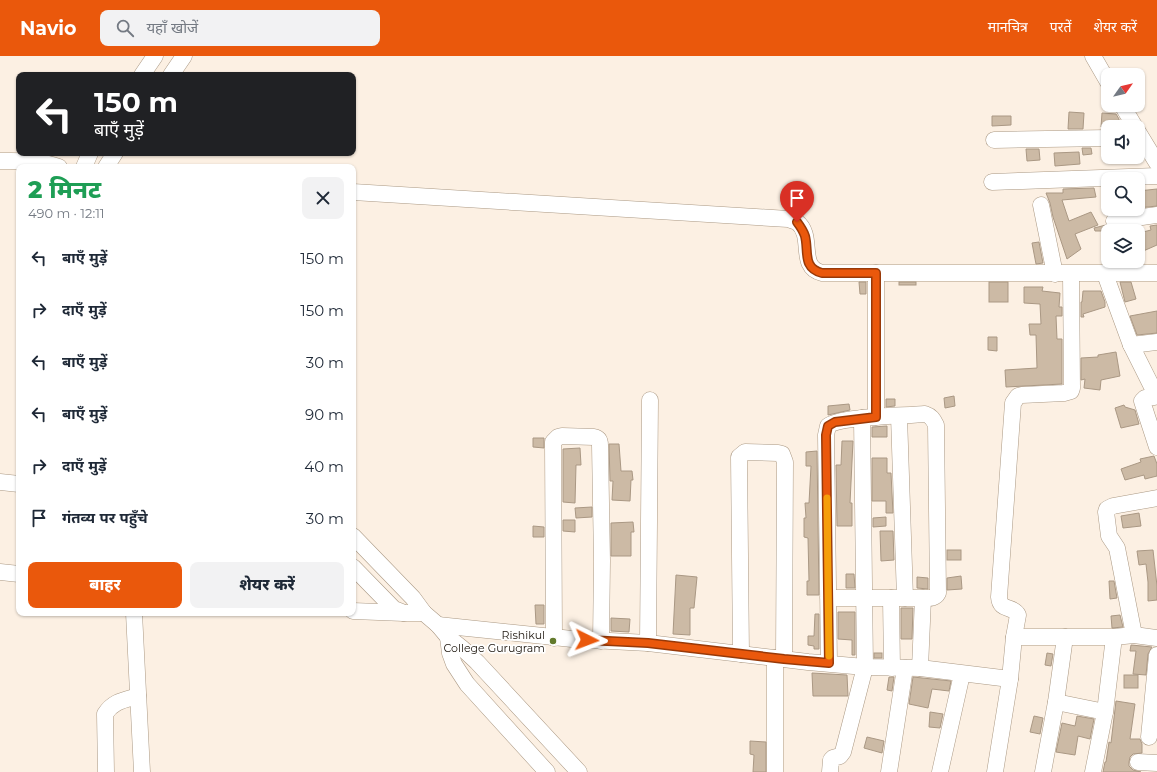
<!DOCTYPE html>
<html lang="hi">
<meta charset="utf-8">
<style>
:root{--surface:#fff;--page:#f2f2f3;--text:#1f2937;--muted:#747a83;--accent:#ea580c}
body{margin:0;font-family:Montserrat,"Noto Sans Devanagari",sans-serif;background:var(--page);color:var(--text);height:100vh;display:flex;flex-direction:column;font-size:15px;white-space:nowrap}
*{box-sizing:border-box;margin:0}
p{font-size:13px;color:var(--muted)}
.icon{flex:none;width:22px;height:22px;fill:none;stroke:currentColor;stroke-width:2;stroke-linecap:round;stroke-linejoin:round}
.map{position:relative;flex:1;overflow:hidden}
.drawer{position:absolute;left:16px;top:108px;width:340px;height:452px;display:flex;flex-direction:column;background:var(--surface);border-radius:8px;box-shadow:0 1px 3px #0004}
.drawer>*{flex:none}
.banner{position:absolute;left:16px;top:16px;width:340px;height:84px;border-radius:8px;box-shadow:0 1px 3px #0004;background:#202124;color:#fff;overflow:hidden}
.needle{width:26px;rotate:56deg}
.tools{position:absolute;left:1101px;top:12px;display:grid;gap:8px}
.tools a{display:grid;place-items:center;width:44px;height:44px;border-radius:8px;background:var(--surface);box-shadow:0 1px 3px #0004;font-size:20px}
.pin{position:absolute;display:grid;place-items:center;width:34px;height:34px;color:#fff;margin:-41px -17px;border-radius:50% 50% 50% 0;rotate:-45deg;box-shadow:0 0 4px #0007}
.pin .icon{rotate:45deg}
.me{position:absolute;width:44px;margin:-22px;rotate:93deg;stroke-linejoin:round;filter:drop-shadow(0 0 3px #0008)}
.turn{display:flex;align-items:center;gap:14px;height:84px;padding:0 12px;font-size:18px}
.turn .icon{width:52px;height:52px;stroke-width:2.5}
.turn b{display:block;font-size:28px;line-height:34px}
.round{display:grid;place-items:center;flex:none;width:42px;height:42px;border-radius:8px;background:var(--page)}
.headline{display:flex;align-items:center;justify-content:space-between;height:68px;padding:0 12px}
h1{font-size:24px;font-weight:800;line-height:30px;color:#1e9e55}
.action{display:flex;gap:8px;margin-top:auto;padding:8px 12px}
.action a{flex:1;height:46px;border-radius:8px;background:var(--accent);color:#fff;font-size:16px;font-weight:800;line-height:46px;text-align:center}
.action a+a{background:var(--page);color:var(--text)}
ul{padding:0;list-style:none}
li{display:flex;align-items:center;gap:12px;height:52px;padding:0 12px}
li div{flex:1}
li b{display:block;font-size:15px}
li em{font-style:normal}
header{display:flex;align-items:center;gap:24px;box-sizing:border-box;height:56px;padding:0 20px;background:var(--accent);color:#fff}
header strong{font-size:19px}
nav{display:flex;gap:22px;margin-inline-start:auto;font-size:14px}
.search{width:280px;height:36px;background:var(--page);display:flex;align-items:center;gap:10px;box-sizing:border-box;padding:0 14px;border-radius:8px;color:var(--muted);font-size:15px}
.map>svg:first-child{display:block}
.building{fill:#ccbaa5;stroke:#aa9884}
.lines{fill:none;stroke-linecap:round;stroke-linejoin:round}
.minor-casing{stroke:#ab9984;stroke-width:17}
.minor{stroke:#fff;stroke-width:16}
.route-casing{stroke:#983908;stroke-width:10}
.route{stroke:#ea580c;stroke-width:7}
.slow{stroke:#f59e0b;stroke-width:7}
.poi-dot{fill:#627a2c;stroke:#fff;stroke-width:1.5}
.labels{text-anchor:middle;dominant-baseline:central;stroke-width:3.5;stroke-linejoin:round;paint-order:stroke}
.poi-label{font-size:11px;fill:#1c150d;stroke:#fff;text-anchor:end}
</style>
<header>
<strong>Navio</strong>
<div class="search"><svg class="icon" aria-label="search" viewBox="0 0 24 24"><circle cx="10" cy="10" r="6"/><path d="M15 15l6 6"/></svg>यहाँ खोजें</div>
<nav><a>मानचित्र</a><a>परतें</a><a>शेयर करें</a></nav>
</header>
<div class="map">
<svg width="1157" height="716" viewBox="0 0 1157 716">
<rect width="100%" height="100%" fill="#fcf0e3"/>
<g class="building">
<path d="M 1069,56 L 1084,57 L 1083,73 L 1068,73 Z"/>
<path d="M 1102,57 L 1116,58 L 1119,63 L 1119,71 L 1101,71 Z"/>
<path d="M 992,60 L 1011,60 L 1011,69 L 992,70 Z"/>
<path d="M 1082,92 L 1091,92 L 1092,98 L 1083,99 Z"/>
<path d="M 1026,93 L 1039,93 L 1040,104 L 1027,105 Z"/>
<path d="M 1079,96 L 1080,108 L 1055,110 L 1054,97 Z"/>
<path d="M 1094,132 L 1096,141 L 1062,144 L 1069,165 L 1091,156 L 1098,169 L 1075,178 L 1081,193 L 1067,203 L 1053,161 L 1050,147 L 1046,137 L 1063,137 L 1063,133 Z"/>
<path d="M 1157,133 L 1157,150 L 1138,152 L 1138,135 Z"/>
<path d="M 1106,169 L 1111,174 L 1132,172 L 1134,175 L 1095,175 L 1094,172 Z"/>
<path d="M 1157,169 L 1157,189 L 1141,196 L 1139,177 L 1151,174 L 1150,170 Z"/>
<path d="M 1039,186 L 1043,207 L 1036,208 L 1032,187 Z"/>
<path d="M 859,226 L 866,226 L 866,238 L 860,238 Z"/>
<rect x="899" y="226" width="17" height="3"/>
<rect x="989" y="226" width="19" height="20"/>
<path d="M 1120,226 L 1131,226 L 1136,243 L 1125,246 Z"/>
<path d="M 1024,231 L 1043,231 L 1042,235 L 1060,237 L 1059,251 L 1062,251 L 1062,260 L 1056,260 L 1057,283 L 1062,283 L 1062,328 L 1006,331 L 1005,314 L 1037,312 L 1036,279 L 1030,279 L 1029,268 L 1041,268 L 1040,248 L 1024,247 Z"/>
<path d="M 1083,235 L 1101,235 L 1105,246 L 1105,251 L 1083,258 L 1084,261 L 1081,261 L 1081,246 L 1082,246 Z"/>
<path d="M 1157,255 L 1157,277 L 1137,279 L 1130,260 Z"/>
<path d="M 988,281 L 997,281 L 997,295 L 988,294 Z"/>
<path d="M 1116,296 L 1120,320 L 1101,324 L 1100,334 L 1084,332 L 1085,323 L 1081,324 L 1081,302 L 1098,301 L 1098,299 Z"/>
<path d="M 954,340 L 955,350 L 945,352 L 944,342 Z"/>
<path d="M 886,343 L 895,343 L 895,350 L 886,351 Z"/>
<path d="M 849,348 L 850,354 L 828,359 L 828,350 Z"/>
<path d="M 1124,349 L 1125,351 L 1135,354 L 1139,368 L 1121,372 L 1115,352 Z"/>
<path d="M 887,370 L 887,381 L 872,381 L 872,371 Z"/>
<path d="M 533,382 L 544,382 L 544,392 L 533,391 Z"/>
<path d="M 842,385 L 853,385 L 850,447 L 852,447 L 852,470 L 837,470 L 836,409 L 841,409 Z"/>
<path d="M 609,388 L 619,388 L 621,415 L 632,415 L 633,424 L 631,424 L 630,445 L 612,444 L 613,425 L 610,425 Z"/>
<path d="M 580,392 L 581,409 L 576,409 L 575,447 L 563,446 L 563,393 Z"/>
<path d="M 817,395 L 819,539 L 807,539 L 807,525 L 809,525 L 808,482 L 804,481 L 804,462 L 806,462 L 805,447 L 809,447 L 811,410 L 806,410 L 806,396 Z"/>
<path d="M 1154,400 L 1157,408 L 1157,420 L 1145,423 L 1144,419 L 1125,424 L 1121,413 L 1141,406 L 1140,403 Z"/>
<path d="M 872,402 L 887,402 L 887,417 L 891,417 L 893,457 L 886,457 L 886,445 L 872,445 Z"/>
<path d="M 592,451 L 592,461 L 576,462 L 575,452 Z"/>
<path d="M 1139,457 L 1141,470 L 1123,472 L 1121,460 Z"/>
<path d="M 886,461 L 886,470 L 873,471 L 873,462 Z"/>
<path d="M 563,464 L 575,464 L 575,476 L 563,475 Z"/>
<path d="M 633,466 L 634,476 L 631,476 L 631,500 L 611,500 L 611,467 Z"/>
<path d="M 533,470 L 544,471 L 544,481 L 533,481 Z"/>
<path d="M 880,475 L 893,475 L 894,504 L 881,505 Z"/>
<rect x="947" y="494" width="14" height="10"/>
<path d="M 1153,494 L 1157,530 L 1157,544 L 1148,545 L 1148,526 L 1146,508 L 1139,509 L 1137,495 Z"/>
<path d="M 846,518 L 854,518 L 855,532 L 846,532 Z"/>
<path d="M 676,519 L 697,521 L 694,552 L 690,552 L 690,579 L 673,578 Z"/>
<path d="M 961,520 L 962,533 L 947,534 L 947,522 Z"/>
<path d="M 917,521 L 928,522 L 928,533 L 917,532 Z"/>
<path d="M 1109,525 L 1114,525 L 1117,542 L 1110,543 Z"/>
<path d="M 535,549 L 544,549 L 544,568 L 536,568 Z"/>
<path d="M 901,552 L 913,552 L 912,583 L 901,583 Z"/>
<path d="M 838,556 L 855,556 L 855,599 L 852,599 L 852,584 L 838,583 Z"/>
<path d="M 815,558 L 819,558 L 819,593 L 814,593 L 814,590 L 808,589 L 808,580 L 814,580 Z"/>
<path d="M 1120,559 L 1123,571 L 1112,572 L 1111,560 Z"/>
<path d="M 611,562 L 630,563 L 629,576 L 611,575 Z"/>
<path d="M 1131,589 L 1152,591 L 1148,598 L 1146,619 L 1133,618 L 1136,595 L 1130,595 Z"/>
<rect x="874" y="597" width="8" height="5"/>
<path d="M 1047,597 L 1053,598 L 1051,610 L 1045,609 Z"/>
<path d="M 812,617 L 847,619 L 848,640 L 813,640 Z"/>
<rect x="1124" y="619" width="14" height="13"/>
<path d="M 889,621 L 894,621 L 892,635 L 887,634 Z"/>
<path d="M 913,621 L 951,625 L 949,635 L 932,633 L 928,652 L 909,648 Z"/>
<path d="M 1116,645 L 1135,648 L 1130,683 L 1140,683 L 1142,688 L 1142,697 L 1133,698 L 1130,701 L 1129,706 L 1129,710 L 1133,714 L 1141,716 L 1103,716 L 1105,706 L 1106,706 L 1109,686 L 1111,687 Z"/>
<path d="M 930,656 L 943,658 L 940,672 L 929,671 Z"/>
<path d="M 1034,660 L 1043,662 L 1040,678 L 1030,676 Z"/>
<path d="M 1077,660 L 1094,663 L 1090,683 L 1078,680 L 1075,699 L 1056,696 L 1062,667 L 1075,670 Z"/>
<path d="M 867,681 L 884,685 L 882,697 L 864,692 Z"/>
<path d="M 750,685 L 766,686 L 766,716 L 753,716 L 754,699 L 750,698 Z"/>
</g>
<g class="lines">
<defs>
<g id="minor">
<path d="M 1093,0 L 1108,26"/>
<path d="M 142,19 L 155,0"/>
<path d="M 171,19 L 184,0"/>
<path d="M 1122,49 L 1135,71"/>
<path d="M 1138,76 L 1157,107"/>
<path d="M 994,84 L 1108,82"/>
<path d="M 0,105 C 20,105 39,104 59,111"/>
<path d="M 84,111 L 90,97"/>
<path d="M 106,111 L 115,97"/>
<path d="M 992,126 L 1157,120"/>
<path d="M 353,136 L 788,163 C 791,164 795,165 797,166 C 815,180 797,211 822,217 L 1157,217"/>
<path d="M 1041,149 L 1055,218"/>
<path d="M 1114,165 L 1157,159"/>
<path d="M 876,217 L 876,361"/>
<path d="M 1105,218 L 1131,289"/>
<path d="M 1157,286 L 1131,289 L 1155,337 L 1154,341 L 1145,342 L 1142,345 L 1157,391"/>
<path d="M 899,360 L 905,542"/>
<path d="M 0,426 L 19,428"/>
<path d="M 353,480 L 413,542 L 424,557 L 438,569 L 448,581 L 463,593 L 477,606 L 579,716"/>
<path d="M 353,511 L 394,553 L 404,557 L 424,557"/>
<path d="M 0,516 L 19,518"/>
<path d="M 828,542 L 923,542 C 929,542 935,543 938,537 L 936,369 C 933,363 931,360 925,358 C 907,360 839,360 828,370 L 826,379 L 829,607"/>
<path d="M 891,542 L 892,612"/>
<path d="M 353,555 L 404,557"/>
<path d="M 134,557 L 142,716"/>
<path d="M 438,569 L 572,583 L 648,587 L 808,606 L 865,611 L 920,612 L 1010,623"/>
<path d="M 1134,579 L 1117,492 L 1109,480 L 1106,456 L 1107,453 L 1113,450 L 1157,442"/>
<path d="M 448,581 L 450,597 L 454,608 L 467,628 L 547,716"/>
<path d="M 1014,581 L 1018,559 C 1013,549 1000,556 999,541 L 1013,347 L 1018,340 L 1022,339 L 1064,337 L 1071,335 L 1072,332 L 1071,218"/>
<path d="M 554,582 L 553,386 L 558,381 L 562,380 L 594,381 C 599,382 600,384 600,389 L 602,505 L 601,585"/>
<path d="M 648,587 L 650,344"/>
<path d="M 741,598 L 739,401 L 745,396 L 778,397 L 782,398 L 785,406 L 784,603"/>
<path d="M 775,602 L 775,716"/>
<path d="M 920,612 L 923,542"/>
<path d="M 1056,646 L 1105,656"/>
<path d="M 1149,681 L 1157,599"/>
<path d="M 1138,706 L 1157,707"/>
<path d="M 106,716 L 105,658 C 113,645 125,644 138,640"/>
<path d="M 830,716 L 831,704 L 833,702 L 840,700 L 843,696 L 865,611 L 862,362"/>
<path d="M 889,716 L 905,612"/>
<path d="M 940,716 L 962,618"/>
<path d="M 995,716 L 1010,623 L 1014,581 L 1114,581 L 1134,579 L 1157,582"/>
<path d="M 1043,716 L 1056,646 L 1065,581"/>
<path d="M 1093,716 L 1105,656 L 1114,581"/>
</g>
</defs>
<use href="#minor" class="minor-casing"/>
<use href="#minor" class="minor"/>
</g>
<g class="lines">
<defs>
<path id="route" d="M 587,584 L 648,587 L 784,603 L 829,607 L 826,379 L 828,370 L 835,366 L 876,361 L 876,217 L 822,217 C 802,212 809,195 805,180 C 803,174 800,170 797,166"/>
</defs>
<use href="#route" class="route-casing"/>
<use href="#route" class="route"/>
<path class="slow" d="M 827,442 L 829,600"/>
</g>
<circle class="poi-dot" cx="553" cy="585" r="4"/>
<g class="labels">
<g class="poi-label">
<text x="545" y="579">Rishikul<tspan x="545" dy="13">College Gurugram</tspan></text>
</g>
</g>
</svg>
<div class="tools">
<a><svg class="needle" viewBox="-14 -14 28 28"><path d="M0-13l5 13h-10z" fill="#e53935"/><path d="M0 13l5-13h-10z" fill="#747a83"/></svg></a>
<a><svg class="icon" aria-label="sound" viewBox="0 0 24 24"><path d="M4 9h4l5-4v14l-5-4H4zM17 9q2 3 0 6"/></svg></a>
<a><svg class="icon" aria-label="search" viewBox="0 0 24 24"><circle cx="10" cy="10" r="6"/><path d="M15 15l6 6"/></svg></a>
<a><svg class="icon" aria-label="layers" viewBox="0 0 24 24"><path d="M12 4l9 5-9 5-9-5zM3 14l9 5 9-5"/></svg></a>
</div>
<div class="pin" style="left:797px;top:166px;background:#d93025"><svg class="icon" aria-label="arrive" viewBox="0 0 24 24"><path d="M6 21V4h12l-3 4 3 4H6"/></svg></div>
<svg class="me" style="left:587px;top:584px" viewBox="-20 -20 40 40"><path d="M0-17L14 15 0 8-14 15z" fill="#ea580c" stroke="#fff" stroke-width="4"/></svg>
<div class="banner">
<div class="turn"><svg class="icon" aria-label="left" viewBox="0 0 24 24"><path d="M17 20v-9H6M10 6l-5 5 5 5"/></svg><div><b>150 m</b>बाएँ मुड़ें</div></div>
</div>
<section class="drawer">
<div class="headline"><div><h1>2 मिनट</h1><p>490 m · 12:11</p></div><a class="round"><svg class="icon" aria-label="close" viewBox="0 0 24 24"><path d="M6 6l12 12M18 6L6 18"/></svg></a></div>
<ul>
<li><svg class="icon" aria-label="left" viewBox="0 0 24 24"><path d="M17 20v-9H6M10 6l-5 5 5 5"/></svg><div><b>बाएँ मुड़ें</b></div><em>150 m</em></li>
<li><svg class="icon" aria-label="right" viewBox="0 0 24 24"><path d="M7 20v-9h11M14 6l5 5-5 5"/></svg><div><b>दाएँ मुड़ें</b></div><em>150 m</em></li>
<li><svg class="icon" aria-label="left" viewBox="0 0 24 24"><path d="M17 20v-9H6M10 6l-5 5 5 5"/></svg><div><b>बाएँ मुड़ें</b></div><em>30 m</em></li>
<li><svg class="icon" aria-label="left" viewBox="0 0 24 24"><path d="M17 20v-9H6M10 6l-5 5 5 5"/></svg><div><b>बाएँ मुड़ें</b></div><em>90 m</em></li>
<li><svg class="icon" aria-label="right" viewBox="0 0 24 24"><path d="M7 20v-9h11M14 6l5 5-5 5"/></svg><div><b>दाएँ मुड़ें</b></div><em>40 m</em></li>
<li><svg class="icon" aria-label="arrive" viewBox="0 0 24 24"><path d="M6 21V4h12l-3 4 3 4H6"/></svg><div><b>गंतव्य पर पहुँचे</b></div><em>30 m</em></li>
</ul>
<div class="action"><a>बाहर</a><a>शेयर करें</a></div>
</section>
</div>
